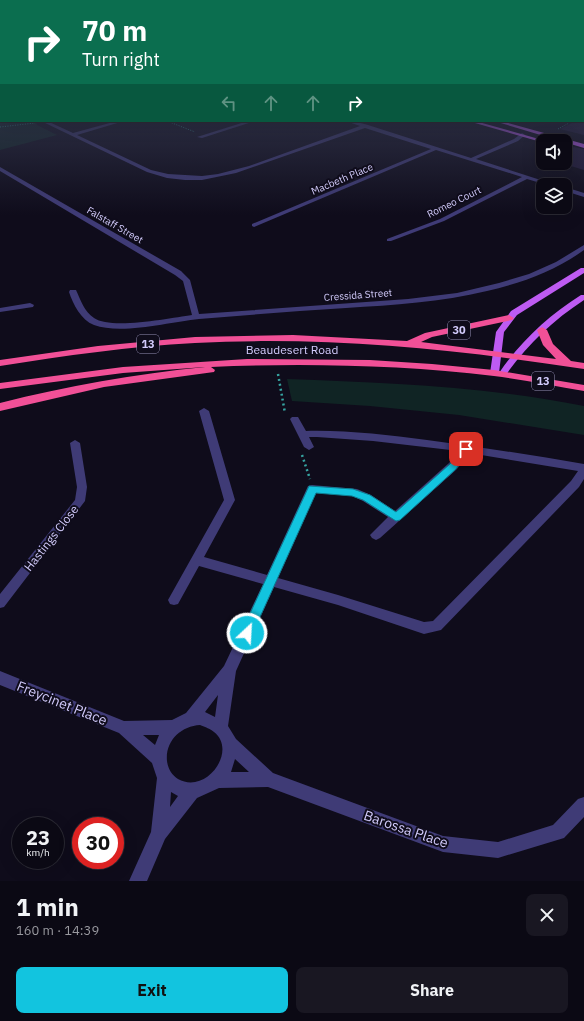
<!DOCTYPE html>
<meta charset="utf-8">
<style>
:root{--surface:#0b0914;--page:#191722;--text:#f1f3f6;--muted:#9a9aa0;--line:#2b2a34;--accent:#12c4df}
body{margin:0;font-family:"IBM Plex Sans",sans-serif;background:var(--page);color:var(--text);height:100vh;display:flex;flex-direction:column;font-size:15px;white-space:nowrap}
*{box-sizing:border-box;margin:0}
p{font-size:13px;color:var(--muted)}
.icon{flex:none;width:22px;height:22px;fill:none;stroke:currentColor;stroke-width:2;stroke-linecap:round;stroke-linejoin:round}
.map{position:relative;height:881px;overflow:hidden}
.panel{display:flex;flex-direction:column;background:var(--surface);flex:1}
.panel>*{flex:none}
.hud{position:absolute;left:0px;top:0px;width:584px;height:122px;box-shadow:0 4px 16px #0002,0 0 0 1px var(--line);background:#0b6e4f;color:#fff;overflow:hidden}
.tools{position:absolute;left:536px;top:134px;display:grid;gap:8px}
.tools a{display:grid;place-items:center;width:36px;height:36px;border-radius:8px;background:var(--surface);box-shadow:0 4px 16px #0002,0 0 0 1px var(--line);font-size:20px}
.speed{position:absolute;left:12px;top:817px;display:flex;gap:8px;font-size:20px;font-weight:700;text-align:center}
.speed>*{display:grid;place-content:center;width:52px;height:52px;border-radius:50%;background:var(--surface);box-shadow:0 4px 16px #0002,0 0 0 1px var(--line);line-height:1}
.speed small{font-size:10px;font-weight:400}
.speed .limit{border:6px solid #d22;background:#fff;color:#111}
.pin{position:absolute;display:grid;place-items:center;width:34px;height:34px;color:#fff;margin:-17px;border-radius:8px;box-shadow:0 2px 6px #0006}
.me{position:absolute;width:44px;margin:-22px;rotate:25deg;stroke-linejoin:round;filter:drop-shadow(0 0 3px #0008)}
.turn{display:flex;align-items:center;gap:14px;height:84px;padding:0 16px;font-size:18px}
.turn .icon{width:52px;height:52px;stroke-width:2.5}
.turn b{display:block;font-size:28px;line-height:34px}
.lanes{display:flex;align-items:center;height:38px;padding:0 16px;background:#0003;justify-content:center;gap:20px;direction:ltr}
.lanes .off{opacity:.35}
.round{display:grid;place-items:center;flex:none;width:42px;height:42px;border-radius:8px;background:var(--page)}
.overview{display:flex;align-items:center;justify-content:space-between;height:68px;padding:0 16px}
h1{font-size:24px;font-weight:800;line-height:30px}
.action{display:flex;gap:8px;margin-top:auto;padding:8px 16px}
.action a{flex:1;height:46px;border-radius:8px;background:var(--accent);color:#111;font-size:16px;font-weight:800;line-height:46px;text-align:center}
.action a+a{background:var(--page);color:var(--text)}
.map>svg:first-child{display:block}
.green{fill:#102424}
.building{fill:#221a3a}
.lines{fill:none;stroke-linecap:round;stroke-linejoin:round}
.path-far1{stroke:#36a4a1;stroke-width:1;stroke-dasharray:1 1.5;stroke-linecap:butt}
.path{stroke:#36a4a1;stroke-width:2.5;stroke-dasharray:2 3;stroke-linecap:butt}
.street{fill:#3f3b76;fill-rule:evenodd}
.primary{fill:#be5bf2;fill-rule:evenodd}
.highway{fill:#f15097;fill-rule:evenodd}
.route{fill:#12c4df;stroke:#0c7f91}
.labels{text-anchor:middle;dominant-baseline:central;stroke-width:4;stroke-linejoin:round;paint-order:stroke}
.far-street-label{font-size:10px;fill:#d2cbfb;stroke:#0f0c1b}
.shield{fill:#0f0c1b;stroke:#9892b8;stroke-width:1}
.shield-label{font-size:11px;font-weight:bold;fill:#d2cbfb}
.street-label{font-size:12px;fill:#d2cbfb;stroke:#0f0c1b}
.near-street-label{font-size:14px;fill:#d2cbfb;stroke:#0f0c1b}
</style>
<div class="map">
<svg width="584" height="881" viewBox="0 0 584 881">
<rect width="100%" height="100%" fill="#0f0c1b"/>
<g class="green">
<path d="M 0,104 L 1,121 L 35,121 L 37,125 L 57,135 L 0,150 Z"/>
<path d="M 287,379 C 386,383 486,386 584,406 L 584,435 L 459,415 L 370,406 L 292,401 Z"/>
</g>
<g class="building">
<path d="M 576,121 L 584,121 L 584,135 L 560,129 Z"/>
<path d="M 574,147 L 584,149 L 584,170 L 561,163 L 565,163 L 565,152 Z"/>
</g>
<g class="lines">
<g class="path-far1">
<path d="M 167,121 L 195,132"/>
<path d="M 0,127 L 35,123"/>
<path d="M 558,129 L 569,123"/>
</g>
<g class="path">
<path d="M 278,374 L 285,413"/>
<path d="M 302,455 L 310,479"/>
</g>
<g class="street">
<path d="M 41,121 L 47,121 L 73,133 L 117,121 L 124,121 L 77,135 L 151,170 L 168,174 L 202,176 L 218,174 L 249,166 L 360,126 L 346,121 L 353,121 L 368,125 L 471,158 L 514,139 L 522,133 L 525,135 L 518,141 L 476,159 L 556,185 L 547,185 L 527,179 L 444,221 L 391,241 L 387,241 L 387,239 L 440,219 L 522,177 L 436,150 L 254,227 L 252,226 L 252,224 L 431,149 L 365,128 L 236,173 L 202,180 L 185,180 L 167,178 L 147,172 Z"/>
<path d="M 248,121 L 255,121 L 202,138 L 197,137 Z"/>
<path d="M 0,167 L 181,271 L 190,280 L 199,314 L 408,299 L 457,293 L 499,283 L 529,274 L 556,262 L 584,245 L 584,250 C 555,271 522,283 487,291 C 441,302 394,305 346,308 C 297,311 248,315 199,319 C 170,322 121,335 94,325 C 81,320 73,304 69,292 L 70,290 L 76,290 C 81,301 84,311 94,318 C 111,330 170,318 192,315 L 183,281 L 175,275 L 0,171 Z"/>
<path d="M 565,187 L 584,193 L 584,197 L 565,191 Z"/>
<path d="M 30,303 L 34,305 L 33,307 L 0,312 L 0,308 Z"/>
<path d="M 204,408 L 209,411 L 235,500 L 204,557 L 267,575 L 308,486 L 312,485 L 357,489 L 371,495 L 395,511 L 449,463 L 459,451 L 373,441 L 317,437 L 309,437 L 314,447 L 309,450 L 304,447 L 290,419 L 292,417 L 298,417 L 306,431 C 346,430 387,435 427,440 C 480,447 532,455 584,464 L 584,479 L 579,487 L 441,630 L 424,634 L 338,605 L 274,587 L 236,671 L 228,726 L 236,739 L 273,773 L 443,836 L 498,842 L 553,825 L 578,799 L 584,797 L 584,817 L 564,838 L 498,858 L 443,852 L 268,787 L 219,788 L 197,798 L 165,839 L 147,881 L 129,881 L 151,832 L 157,778 L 152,763 L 119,733 L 0,685 L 0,671 L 124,721 L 172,720 L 186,713 L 224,666 L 263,584 L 199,566 L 178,604 L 174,605 L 170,604 L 168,600 L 224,500 L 199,411 ZM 469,453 L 578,471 L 571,481 L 433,621 L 424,622 L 338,595 L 278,578 L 316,493 L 352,496 L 363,501 L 388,517 L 370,535 L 372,538 L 376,540 L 380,538 L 457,469 ZM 218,695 L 215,717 L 205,712 ZM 200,725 C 205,727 211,729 214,732 C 238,751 206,795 178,779 C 172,775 168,769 167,761 C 165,741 181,726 200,725 ZM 143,735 L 159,735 L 155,745 ZM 235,759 L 249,772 L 231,772 ZM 171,792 L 178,796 L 170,807 Z"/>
<path d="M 75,440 L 80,443 L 87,487 L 85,501 L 4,607 L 0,608 L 0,594 L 75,500 L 77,487 L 70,443 Z"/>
</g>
<g class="primary">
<path d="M 468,121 L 475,121 L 546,141 L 541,142 Z"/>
<path d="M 494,121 L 501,121 L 584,144 L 584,148 Z"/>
<path d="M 581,268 L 584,268 L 584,273 L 517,315 L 504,332 L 499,373 C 521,341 548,316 581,295 L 584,295 L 584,300 C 552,321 527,345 505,376 L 491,375 L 490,373 L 496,332 L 511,311 Z"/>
</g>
<g class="highway">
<path d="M 509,315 L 514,318 L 512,320 L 432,337 L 421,342 L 556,359 L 543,345 L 537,330 L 542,327 L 547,330 L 553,344 L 571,361 L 584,363 L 584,369 C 455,349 326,336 195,343 C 130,346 65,356 0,366 L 0,360 L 98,346 L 195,337 L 293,335 L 407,341 L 425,333 Z"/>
<path d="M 247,359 L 370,360 L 432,364 L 494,370 L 584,385 L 584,391 C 554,386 524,380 494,376 C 400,365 305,363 211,367 L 215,370 L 214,372 L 104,387 L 0,411 L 0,403 C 67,386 135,374 205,367 L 123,373 L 0,389 L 0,383 L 123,367 Z"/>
</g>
</g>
<linearGradient id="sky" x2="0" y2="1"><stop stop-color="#08070f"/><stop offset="0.43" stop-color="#31344a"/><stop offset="1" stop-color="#31344a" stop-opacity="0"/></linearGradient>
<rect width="584" height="215" fill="url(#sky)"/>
<path class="route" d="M 466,446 L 471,449 L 456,469 L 400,520 L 396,521 L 363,500 L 352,496 L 316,493 L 251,637 L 247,638 L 243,637 L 241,633 L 309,486 L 353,489 L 370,495 L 396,512 L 450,464 L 463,447 Z"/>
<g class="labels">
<g class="far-street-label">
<text transform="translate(342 179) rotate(-23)">Macbeth Place</text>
<text transform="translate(454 202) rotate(-26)">Romeo Court</text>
<text transform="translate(115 225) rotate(30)">Falstaff Street</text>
<text transform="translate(358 295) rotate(-4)">Cressida Street</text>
</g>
<g class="shield">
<rect x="448" y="321" width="22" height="18" rx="3"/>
<rect x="137" y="335" width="22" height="18" rx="3"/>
<rect x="532" y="372" width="22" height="18" rx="3"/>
</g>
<g class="shield-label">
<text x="459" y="330">30</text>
<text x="148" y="344">13</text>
<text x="543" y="381">13</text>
</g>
<g class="street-label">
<text x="292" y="349">Beaudesert Road</text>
<text transform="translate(51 538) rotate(-52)">Hastings Close</text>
</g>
<g class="near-street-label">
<text transform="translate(62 703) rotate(22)">Freycinet Place</text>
<text transform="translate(406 829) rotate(19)">Barossa Place</text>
</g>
</g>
</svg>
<div class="tools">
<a><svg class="icon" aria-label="sound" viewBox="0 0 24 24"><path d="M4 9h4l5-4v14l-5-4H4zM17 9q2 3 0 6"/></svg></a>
<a><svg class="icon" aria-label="layers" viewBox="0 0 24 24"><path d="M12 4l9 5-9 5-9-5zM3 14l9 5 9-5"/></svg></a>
</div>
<div class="speed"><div>23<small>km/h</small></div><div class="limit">30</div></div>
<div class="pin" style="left:466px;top:449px;background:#d93025"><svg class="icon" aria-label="arrive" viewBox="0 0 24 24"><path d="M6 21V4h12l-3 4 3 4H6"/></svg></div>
<svg class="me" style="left:247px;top:633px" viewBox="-20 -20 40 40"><circle r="17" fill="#12c4df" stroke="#fff" stroke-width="3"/><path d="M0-11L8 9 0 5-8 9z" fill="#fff"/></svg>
<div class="hud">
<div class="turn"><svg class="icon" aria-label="right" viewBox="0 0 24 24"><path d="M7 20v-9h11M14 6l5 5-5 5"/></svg><div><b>70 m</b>Turn right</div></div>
<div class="lanes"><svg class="icon off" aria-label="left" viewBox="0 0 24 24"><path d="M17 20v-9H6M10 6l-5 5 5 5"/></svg><svg class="icon off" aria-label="ahead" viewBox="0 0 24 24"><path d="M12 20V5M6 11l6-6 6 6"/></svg><svg class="icon off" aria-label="ahead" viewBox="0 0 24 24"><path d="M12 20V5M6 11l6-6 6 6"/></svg><svg class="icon" aria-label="right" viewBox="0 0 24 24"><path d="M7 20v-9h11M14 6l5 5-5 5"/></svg></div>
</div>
</div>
<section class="panel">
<div class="overview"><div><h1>1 min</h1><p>160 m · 14:39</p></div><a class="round"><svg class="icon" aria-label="close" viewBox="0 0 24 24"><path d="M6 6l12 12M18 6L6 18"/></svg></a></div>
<div class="action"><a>Exit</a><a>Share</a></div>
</section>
